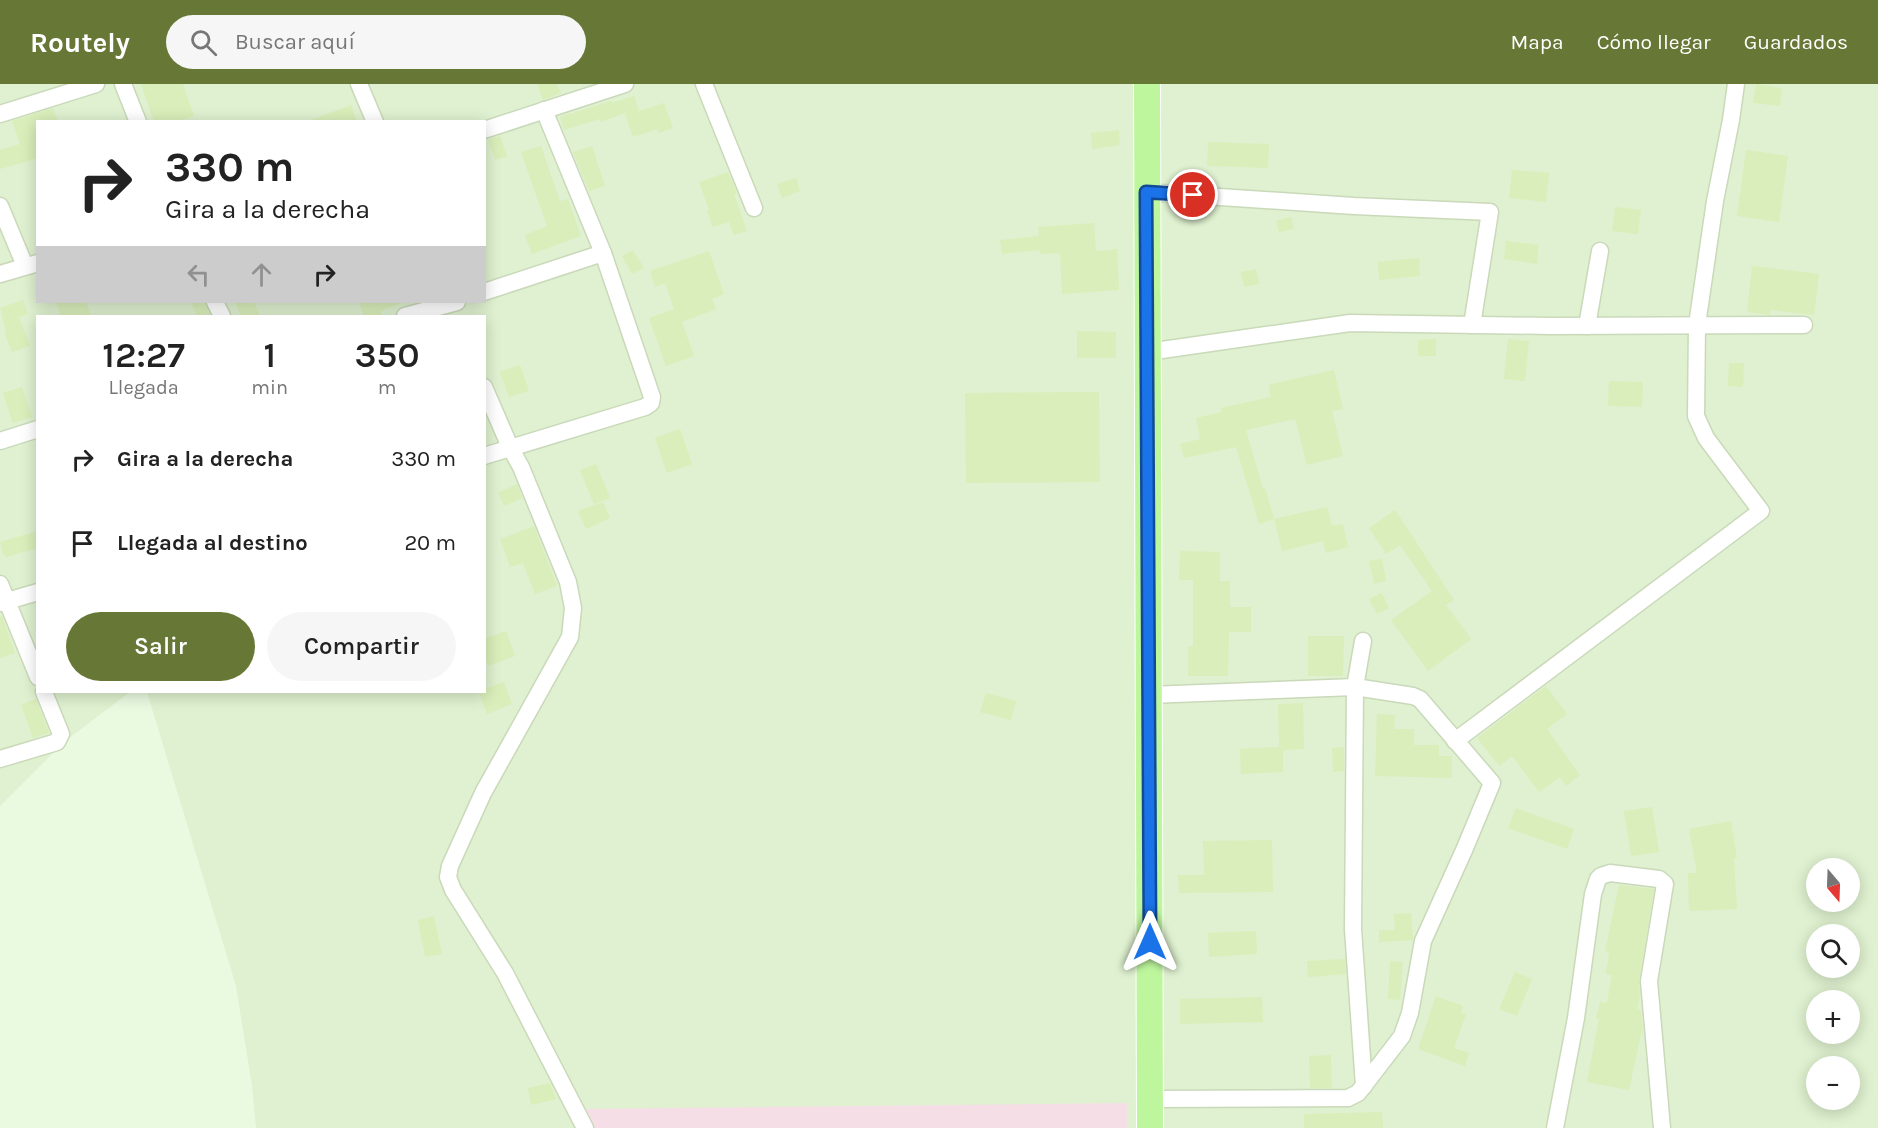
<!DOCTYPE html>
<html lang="es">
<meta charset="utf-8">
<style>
:root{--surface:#fff;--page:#f6f6f6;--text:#222;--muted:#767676;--accent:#677735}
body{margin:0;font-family:Karla,sans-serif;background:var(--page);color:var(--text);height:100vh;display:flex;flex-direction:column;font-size:22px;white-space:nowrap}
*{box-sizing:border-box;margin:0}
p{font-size:20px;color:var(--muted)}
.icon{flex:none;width:33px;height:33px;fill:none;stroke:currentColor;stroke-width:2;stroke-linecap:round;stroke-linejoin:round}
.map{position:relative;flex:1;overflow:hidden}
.drawer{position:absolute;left:36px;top:231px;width:450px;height:378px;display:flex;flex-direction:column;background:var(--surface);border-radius:0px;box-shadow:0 3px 15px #0003}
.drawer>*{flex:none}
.hud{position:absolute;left:36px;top:36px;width:450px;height:183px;border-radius:0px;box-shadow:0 3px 15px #0003;background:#fff;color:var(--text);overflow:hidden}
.needle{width:39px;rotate:161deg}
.fabs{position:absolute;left:1806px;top:774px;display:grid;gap:12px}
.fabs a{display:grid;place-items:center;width:54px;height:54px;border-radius:50%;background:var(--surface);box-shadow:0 3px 15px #0003;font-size:30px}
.pin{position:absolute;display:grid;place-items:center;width:51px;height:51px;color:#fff;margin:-26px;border:3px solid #fff;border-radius:50%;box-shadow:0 2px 6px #0007}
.me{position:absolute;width:66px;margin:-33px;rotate:0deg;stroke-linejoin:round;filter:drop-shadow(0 0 4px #0008)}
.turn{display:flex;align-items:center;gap:21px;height:126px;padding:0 30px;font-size:27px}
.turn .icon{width:78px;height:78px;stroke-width:2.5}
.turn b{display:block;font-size:42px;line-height:51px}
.lanes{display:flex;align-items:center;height:57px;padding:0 30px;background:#0003;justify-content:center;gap:30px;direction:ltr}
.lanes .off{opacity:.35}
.eta{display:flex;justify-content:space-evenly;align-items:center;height:102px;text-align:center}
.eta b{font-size:36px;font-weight:600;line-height:42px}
.primary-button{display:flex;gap:12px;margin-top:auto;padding:12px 30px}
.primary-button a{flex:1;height:69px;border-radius:36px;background:var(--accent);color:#fff;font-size:24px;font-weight:600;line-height:69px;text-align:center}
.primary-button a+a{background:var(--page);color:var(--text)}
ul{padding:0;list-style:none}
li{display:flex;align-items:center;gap:18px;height:84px;padding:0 30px}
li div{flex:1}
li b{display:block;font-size:22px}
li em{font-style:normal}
header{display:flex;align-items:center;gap:36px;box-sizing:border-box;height:84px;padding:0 30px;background:var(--accent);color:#fff}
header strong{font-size:28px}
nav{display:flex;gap:33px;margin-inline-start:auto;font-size:21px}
.search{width:420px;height:54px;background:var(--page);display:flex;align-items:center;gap:15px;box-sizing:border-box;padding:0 21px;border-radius:33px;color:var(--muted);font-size:22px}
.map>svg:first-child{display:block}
.residential{fill:#dff1d0;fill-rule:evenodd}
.education{fill:#f6dee7}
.building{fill:#d9eeba}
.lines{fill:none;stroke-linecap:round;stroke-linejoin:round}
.minor-casing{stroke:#c9d9b9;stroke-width:19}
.primary-casing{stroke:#fff;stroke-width:28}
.minor{stroke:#fff;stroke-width:16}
.primary{stroke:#bdf69d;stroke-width:26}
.route-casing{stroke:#114b97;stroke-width:15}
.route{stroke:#1a73e8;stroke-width:10}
</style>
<header>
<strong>Routely</strong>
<div class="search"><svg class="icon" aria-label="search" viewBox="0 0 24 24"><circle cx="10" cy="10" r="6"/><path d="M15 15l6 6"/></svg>Buscar aquí</div>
<nav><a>Mapa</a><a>Cómo llegar</a><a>Guardados</a></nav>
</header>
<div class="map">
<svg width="1878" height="1044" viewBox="0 0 1878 1044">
<rect width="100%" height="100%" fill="#eafae1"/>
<path class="residential" d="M 0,0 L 1878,0 L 1878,1044 L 256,1044 L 252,1002 L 236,902 L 147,608 L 484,608 L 484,232 L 38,232 L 38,608 L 130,608 L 64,658 L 0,722 ZM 38,38 L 484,38 L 484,218 L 38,218 ZM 1816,784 L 1850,784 L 1850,818 L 1816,818 ZM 1816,850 L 1850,850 L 1850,884 L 1816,884 ZM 1816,916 L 1850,916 L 1850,950 L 1816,950 ZM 1816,982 L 1850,982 L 1850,1016 L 1816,1016 Z"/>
<path class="education" d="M 1127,1019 L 1127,1044 L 590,1044 L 583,1025 Z"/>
<g class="building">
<path d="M 141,0 L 183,0 L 194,32 L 177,38 L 154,38 Z"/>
<path d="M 537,0 L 557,0 L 561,9 L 543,16 Z"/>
<path d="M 1756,0 L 1782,4 L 1780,22 L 1753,19 Z"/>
<path d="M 634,12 L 639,27 L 664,19 L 673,44 L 659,49 L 657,45 L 633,53 L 625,29 L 601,38 L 600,35 L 564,46 L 560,33 L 611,17 L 612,19 Z"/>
<path d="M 351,21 L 357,38 L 311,38 L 311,36 Z"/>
<path d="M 53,24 L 58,38 L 38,38 L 38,74 L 0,85 L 0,66 L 20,60 L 12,37 Z"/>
<path d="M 1119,46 L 1120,61 L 1092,65 L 1091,49 Z"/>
<path d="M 500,52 L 507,72 L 495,76 L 488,56 Z"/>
<path d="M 1208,58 L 1269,60 L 1268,84 L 1207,82 Z"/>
<path d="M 541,62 L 560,117 L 568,115 L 581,152 L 532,170 L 525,151 L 547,142 L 521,68 Z"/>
<path d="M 592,62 L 605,102 L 589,107 L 573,68 Z"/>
<path d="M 1746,66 L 1788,72 L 1779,138 L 1737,132 Z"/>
<path d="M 1512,86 L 1549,89 L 1546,118 L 1509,114 Z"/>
<path d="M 728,88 L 737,109 L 734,110 L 747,147 L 734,151 L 729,138 L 713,143 L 707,127 L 709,126 L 699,98 Z"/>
<path d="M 796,94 L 800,107 L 782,114 L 777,100 Z"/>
<path d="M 1615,123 L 1641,126 L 1638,150 L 1612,147 Z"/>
<path d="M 1291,133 L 1294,145 L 1279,148 L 1276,137 Z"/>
<path d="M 1094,139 L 1096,167 L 1117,165 L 1119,206 L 1062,210 L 1060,169 L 1040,170 L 1040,166 L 1002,170 L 1000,156 L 1039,152 L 1038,143 Z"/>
<path d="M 1506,157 L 1539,161 L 1537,180 L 1504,175 Z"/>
<path d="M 633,166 L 644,184 L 632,190 L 622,172 Z"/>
<path d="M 709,167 L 724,210 L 712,215 L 716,225 L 682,238 L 694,272 L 666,282 L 649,234 L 674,225 L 665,199 L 655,203 L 650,187 Z"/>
<path d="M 1419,174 L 1420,192 L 1379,196 L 1378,178 Z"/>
<path d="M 1752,182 L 1819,190 L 1814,231 L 1770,226 L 1770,231 L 1747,228 Z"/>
<path d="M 1256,185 L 1259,200 L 1244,203 L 1241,188 Z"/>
<path d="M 23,216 L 28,230 L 19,233 L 30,262 L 12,268 L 4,248 L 6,247 L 0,224 Z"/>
<path d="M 56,218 L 86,218 L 91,232 L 61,232 Z"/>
<path d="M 191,218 L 205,218 L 211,232 L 197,232 Z"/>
<path d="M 235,218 L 254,218 L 260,232 L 241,232 Z"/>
<path d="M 359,218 L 401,218 L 402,219 L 381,227 L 382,232 L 364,232 Z"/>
<path d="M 1077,247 L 1116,248 L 1116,274 L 1077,274 Z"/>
<path d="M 1436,255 L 1436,272 L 1418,272 L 1418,256 Z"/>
<path d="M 1508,255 L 1529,257 L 1525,297 L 1504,295 Z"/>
<path d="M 1729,279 L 1744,279 L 1743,303 L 1728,302 Z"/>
<path d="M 520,281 L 529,307 L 509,313 L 500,288 Z"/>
<path d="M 1334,286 L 1343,325 L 1332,327 L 1343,372 L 1307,381 L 1295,335 L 1246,346 L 1263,405 L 1265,404 L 1274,435 L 1259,440 L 1236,363 L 1184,374 L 1180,360 L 1200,355 L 1196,334 L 1222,328 L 1221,324 L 1271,313 L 1268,301 Z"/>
<path d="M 1609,297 L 1643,298 L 1642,323 L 1608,322 Z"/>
<path d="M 22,303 L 32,333 L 13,339 L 3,309 Z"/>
<path d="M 1099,308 L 1100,398 L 966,399 L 965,309 Z"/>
<path d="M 680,345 L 692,380 L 667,389 L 655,354 Z"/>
<path d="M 596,380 L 610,414 L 594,420 L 580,386 Z"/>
<path d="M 517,400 L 522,414 L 504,422 L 498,409 Z"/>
<path d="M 603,418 L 610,434 L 586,445 L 578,427 Z"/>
<path d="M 1327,423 L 1332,442 L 1343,440 L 1348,463 L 1326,469 L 1323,457 L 1282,467 L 1274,435 Z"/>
<path d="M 1395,426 L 1454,516 L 1446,521 L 1471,555 L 1428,587 L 1391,536 L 1432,507 L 1400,461 L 1386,470 L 1369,444 Z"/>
<path d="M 534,442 L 557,502 L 535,510 L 523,479 L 510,483 L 500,455 Z"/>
<path d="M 38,447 L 38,464 L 6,473 L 3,470 L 0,458 Z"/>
<path d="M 1180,467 L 1220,468 L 1220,497 L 1230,497 L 1230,523 L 1251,523 L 1251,548 L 1229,548 L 1228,592 L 1188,592 L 1188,562 L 1193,562 L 1193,496 L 1179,496 Z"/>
<path d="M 1382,475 L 1386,497 L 1374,500 L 1369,477 Z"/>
<path d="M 1382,509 L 1389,524 L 1377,530 L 1369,515 Z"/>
<path d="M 2,532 L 15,569 L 0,574 L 0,533 Z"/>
<path d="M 506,547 L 515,572 L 488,582 L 484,572 L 484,555 Z"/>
<path d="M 1308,552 L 1344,552 L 1343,592 L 1308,592 Z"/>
<path d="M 504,598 L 512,620 L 487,630 L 479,608 L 484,608 L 484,605 Z"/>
<path d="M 1546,602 L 1567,630 L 1547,645 L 1580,691 L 1566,702 L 1560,693 L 1539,708 L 1512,672 L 1499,682 L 1477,654 Z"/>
<path d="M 986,609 L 1016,617 L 1011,636 L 980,628 Z"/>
<path d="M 36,615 L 49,649 L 33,654 L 21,621 Z"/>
<path d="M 1303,619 L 1304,665 L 1283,666 L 1283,688 L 1241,690 L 1240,665 L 1279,663 L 1278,620 Z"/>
<path d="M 1377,630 L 1395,631 L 1394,645 L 1414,645 L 1414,661 L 1439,661 L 1439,672 L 1452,672 L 1452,694 L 1375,692 Z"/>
<path d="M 1344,663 L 1344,687 L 1333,688 L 1332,664 Z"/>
<path d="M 1652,723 L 1659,768 L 1631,772 L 1624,727 Z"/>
<path d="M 1516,724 L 1574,745 L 1567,765 L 1508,744 Z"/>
<path d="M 1731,737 L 1737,774 L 1734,774 L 1737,825 L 1689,827 L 1688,789 L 1697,789 L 1689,745 Z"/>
<path d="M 1272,756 L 1273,808 L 1179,809 L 1178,791 L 1204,791 L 1203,757 Z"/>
<path d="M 1619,801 L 1654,805 L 1639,896 L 1640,912 L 1637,925 L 1641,926 L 1643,950 L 1641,950 L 1629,1006 L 1587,998 L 1599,935 L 1596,934 L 1600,918 L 1607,919 L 1612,891 L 1606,890 L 1609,868 L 1605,867 Z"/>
<path d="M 1411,829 L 1413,856 L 1379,858 L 1379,846 L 1395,846 L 1394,830 Z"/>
<path d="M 434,832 L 442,870 L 425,873 L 418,836 Z"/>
<path d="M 1256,847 L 1257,870 L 1209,873 L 1208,849 Z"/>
<path d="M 1345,875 L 1346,890 L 1308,893 L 1307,877 Z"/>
<path d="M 1390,877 L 1403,878 L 1400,916 L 1388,915 Z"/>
<path d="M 1515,888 L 1532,895 L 1517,932 L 1499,925 Z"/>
<path d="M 1436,912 L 1463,922 L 1461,929 L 1466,930 L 1454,964 L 1469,969 L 1465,982 L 1418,965 Z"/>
<path d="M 1262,913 L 1263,938 L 1180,940 L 1180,915 Z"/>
<path d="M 1331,971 L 1332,1004 L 1310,1004 L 1309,972 Z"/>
<path d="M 550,999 L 556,1015 L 531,1021 L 528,1004 Z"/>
<path d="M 1382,1028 L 1383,1044 L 1304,1044 L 1304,1030 Z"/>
</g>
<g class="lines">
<defs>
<g id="minor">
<path d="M 123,0 L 138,38"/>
<path d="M 359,0 L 375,38"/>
<path d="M 704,0 L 754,124"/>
<path d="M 0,30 L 96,0"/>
<path d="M 484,46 L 625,0"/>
<path d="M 1146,108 L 1354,122 L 1490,128 L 1472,241"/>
<path d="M 0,122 L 25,182"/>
<path d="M 0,190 L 38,179"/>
<path d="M 484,208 L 603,169"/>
<path d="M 215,218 L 222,232"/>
<path d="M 405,232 L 457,218"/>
<path d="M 1587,242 L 1600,167"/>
<path d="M 1148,268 L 1350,239 L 1551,242 L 1804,241"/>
<path d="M 484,303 L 510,363 L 521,383 L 568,498 L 573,524 L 570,553 L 483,709 L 450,782 L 448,793 L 453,806 L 505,889 L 585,1044"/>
<path d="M 0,357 L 38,345"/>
<path d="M 484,372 L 645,323 L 651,319 L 652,313 L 603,169 L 544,26"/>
<path d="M 0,500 L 38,593"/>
<path d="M 0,519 L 38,508"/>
<path d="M 1363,557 L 1355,603 L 1353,845 L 1364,1002"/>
<path d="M 1149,611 L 1355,603 L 1413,612 L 1420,615 L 1492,699 L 1465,764 L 1423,857 L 1410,929 L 1402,952 L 1358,1009 L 1348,1014 L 1151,1015"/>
<path d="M 1455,657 L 1761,427 L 1706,354 L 1696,332 L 1697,241 L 1715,117 L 1731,36 L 1736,0"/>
<path d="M 0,675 L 57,658 L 61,650 L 44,608"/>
<path d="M 1555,1044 L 1576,934 L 1593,810 L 1598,795 L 1601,792 L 1610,789 L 1659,795 L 1665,800 L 1649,897 L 1662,1044"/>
</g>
<path id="primary" d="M 1147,0 L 1150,1044"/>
</defs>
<use href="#minor" class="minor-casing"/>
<use href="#primary" class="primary-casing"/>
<use href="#minor" class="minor"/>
<use href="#primary" class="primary"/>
</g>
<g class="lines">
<defs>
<path id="route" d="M 1150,858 L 1146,108 L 1193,111"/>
</defs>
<use href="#route" class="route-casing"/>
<use href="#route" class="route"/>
</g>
</svg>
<div class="fabs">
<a><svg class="needle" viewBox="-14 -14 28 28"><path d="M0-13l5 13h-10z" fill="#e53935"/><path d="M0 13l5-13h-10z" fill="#767676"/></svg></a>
<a><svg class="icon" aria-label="search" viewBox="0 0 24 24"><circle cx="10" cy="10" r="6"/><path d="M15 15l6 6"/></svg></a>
<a>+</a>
<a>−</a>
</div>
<div class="pin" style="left:1193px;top:111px;background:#d93025"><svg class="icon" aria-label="arrive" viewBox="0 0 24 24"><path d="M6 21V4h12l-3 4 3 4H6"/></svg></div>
<svg class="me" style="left:1150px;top:858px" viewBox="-20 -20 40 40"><path d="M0-17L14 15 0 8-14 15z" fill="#1a73e8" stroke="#fff" stroke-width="4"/></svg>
<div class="hud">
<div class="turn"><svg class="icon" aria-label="right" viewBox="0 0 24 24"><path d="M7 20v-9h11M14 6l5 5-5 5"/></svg><div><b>330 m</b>Gira a la derecha</div></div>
<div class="lanes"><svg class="icon off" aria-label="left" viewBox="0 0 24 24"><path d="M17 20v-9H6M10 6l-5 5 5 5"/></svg><svg class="icon off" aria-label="ahead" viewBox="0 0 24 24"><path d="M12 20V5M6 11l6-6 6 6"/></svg><svg class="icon" aria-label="right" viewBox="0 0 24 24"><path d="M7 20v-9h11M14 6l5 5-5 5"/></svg></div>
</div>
<section class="drawer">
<div class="eta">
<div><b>12:27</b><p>Llegada</p></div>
<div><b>1</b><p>min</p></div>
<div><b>350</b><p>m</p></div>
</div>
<ul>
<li><svg class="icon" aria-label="right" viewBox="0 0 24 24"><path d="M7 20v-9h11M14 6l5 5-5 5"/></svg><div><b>Gira a la derecha</b></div><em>330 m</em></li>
<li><svg class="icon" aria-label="arrive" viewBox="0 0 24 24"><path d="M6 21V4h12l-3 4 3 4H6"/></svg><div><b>Llegada al destino</b></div><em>20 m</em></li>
</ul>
<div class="primary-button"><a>Salir</a><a>Compartir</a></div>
</section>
</div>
